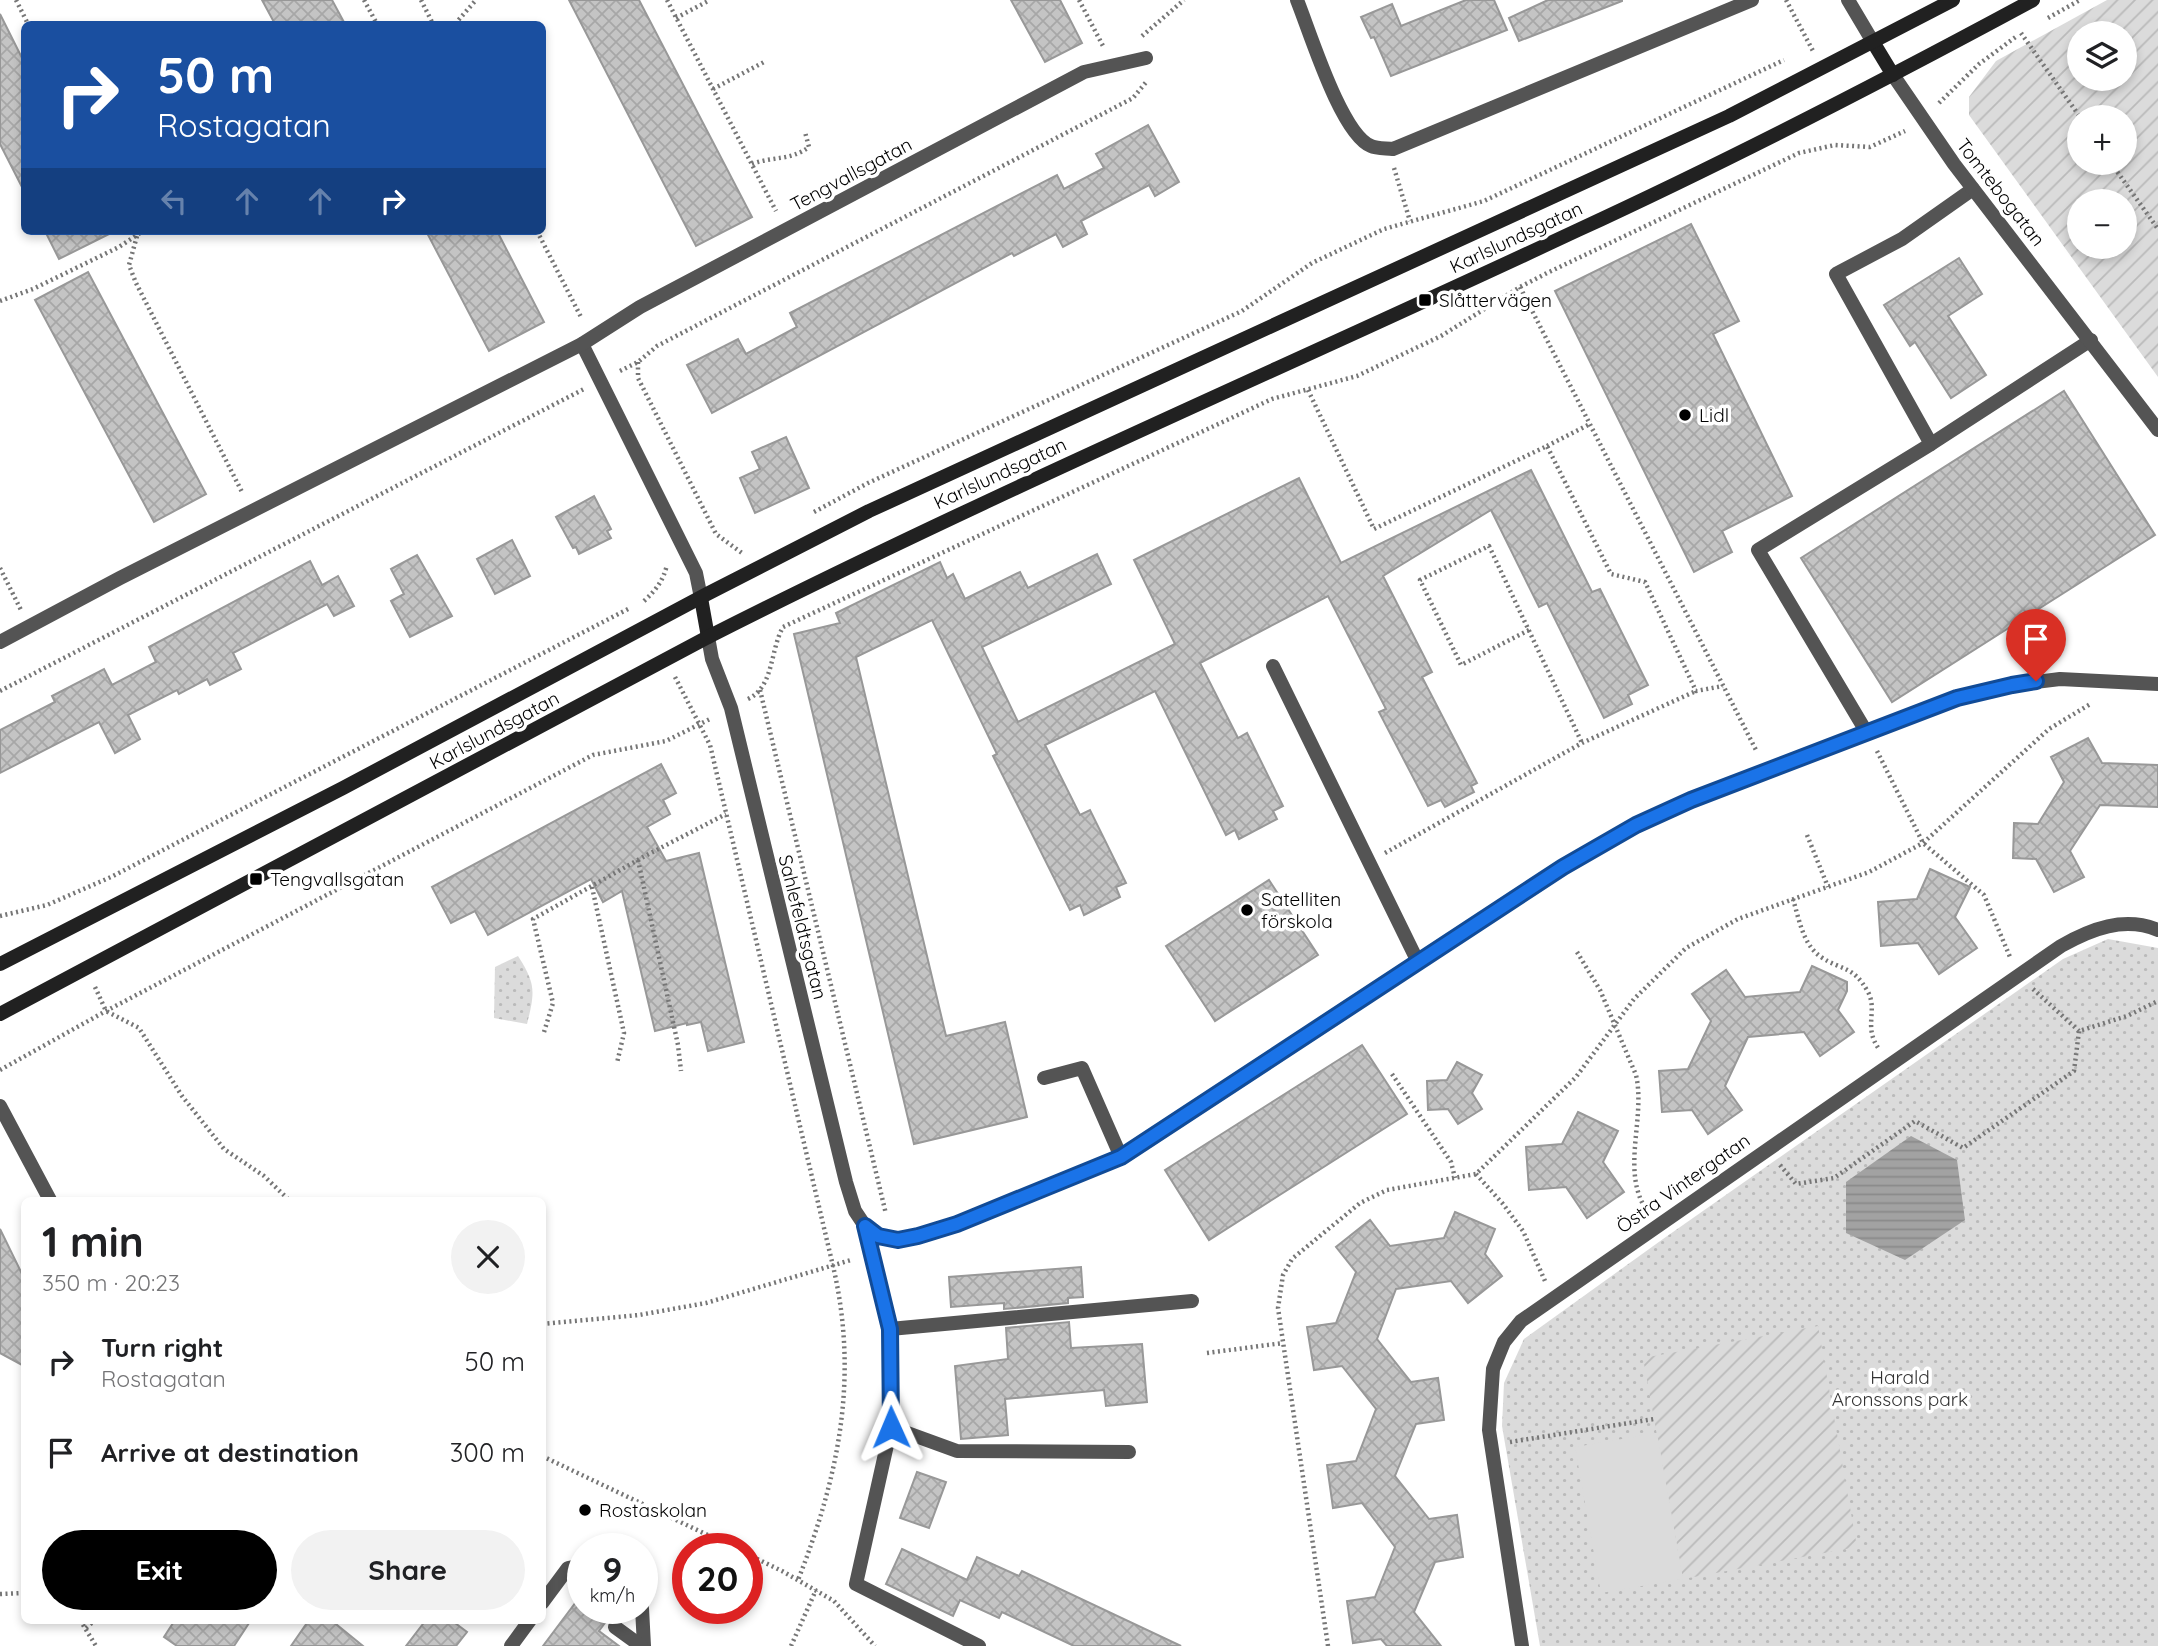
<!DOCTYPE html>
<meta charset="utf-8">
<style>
:root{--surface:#fff;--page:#f2f2f2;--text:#202124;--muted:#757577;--accent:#000}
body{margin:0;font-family:Quicksand,sans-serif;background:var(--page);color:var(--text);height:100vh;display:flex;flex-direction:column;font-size:26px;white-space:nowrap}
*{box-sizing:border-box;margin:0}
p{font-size:23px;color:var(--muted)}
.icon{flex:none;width:38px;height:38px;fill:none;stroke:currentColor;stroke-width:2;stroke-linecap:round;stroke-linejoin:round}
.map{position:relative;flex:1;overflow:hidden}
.sheet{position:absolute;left:21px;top:1197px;width:525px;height:427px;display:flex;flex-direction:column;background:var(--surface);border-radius:10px;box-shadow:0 4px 10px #0003}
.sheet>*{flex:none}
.banner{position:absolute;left:21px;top:21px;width:525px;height:214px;border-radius:10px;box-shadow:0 4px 10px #0003;background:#1a4fa0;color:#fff;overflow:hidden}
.buttons{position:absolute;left:2067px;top:21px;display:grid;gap:14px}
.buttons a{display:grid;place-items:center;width:70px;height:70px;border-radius:50%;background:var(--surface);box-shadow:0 4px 10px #0003;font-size:35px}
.speed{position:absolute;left:567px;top:1533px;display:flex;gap:14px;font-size:35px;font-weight:700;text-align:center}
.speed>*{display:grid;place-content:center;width:91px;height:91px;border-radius:50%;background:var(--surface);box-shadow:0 4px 10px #0003;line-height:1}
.speed small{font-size:18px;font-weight:400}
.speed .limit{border:10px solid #d22;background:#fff;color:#111}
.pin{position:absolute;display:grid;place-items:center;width:60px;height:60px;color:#fff;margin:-72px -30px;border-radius:50% 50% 50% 0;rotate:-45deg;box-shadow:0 0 7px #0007}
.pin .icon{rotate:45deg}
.me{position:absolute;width:77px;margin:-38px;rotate:359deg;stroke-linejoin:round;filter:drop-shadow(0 0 5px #0008)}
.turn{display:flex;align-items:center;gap:24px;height:147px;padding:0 21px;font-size:32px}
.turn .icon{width:91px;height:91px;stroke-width:2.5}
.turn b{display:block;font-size:49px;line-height:60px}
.lanes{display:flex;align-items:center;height:66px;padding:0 21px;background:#0003;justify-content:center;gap:35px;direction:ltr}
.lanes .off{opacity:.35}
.round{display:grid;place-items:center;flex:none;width:74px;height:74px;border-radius:37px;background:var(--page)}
.overview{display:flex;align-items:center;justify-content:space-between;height:119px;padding:0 21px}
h1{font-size:42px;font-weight:700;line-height:52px}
.button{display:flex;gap:14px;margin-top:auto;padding:14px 21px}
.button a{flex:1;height:80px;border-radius:42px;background:var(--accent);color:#fff;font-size:28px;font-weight:700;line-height:80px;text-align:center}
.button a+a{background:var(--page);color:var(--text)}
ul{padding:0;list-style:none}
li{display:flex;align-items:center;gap:21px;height:91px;padding:0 21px}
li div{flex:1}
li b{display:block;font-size:26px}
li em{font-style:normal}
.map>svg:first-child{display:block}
.park{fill:url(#park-dots)}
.garden{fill:url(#garden-furrows);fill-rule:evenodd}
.pitch{fill:#dbdbdb}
.water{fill:url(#water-rules)}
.building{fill:url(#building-cross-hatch);stroke:#989898;stroke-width:2}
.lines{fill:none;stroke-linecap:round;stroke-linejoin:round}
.path{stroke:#767676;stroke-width:4.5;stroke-dasharray:2 3.5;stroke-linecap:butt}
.service{stroke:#545454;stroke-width:14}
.minor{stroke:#545454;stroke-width:14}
.secondary{stroke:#212121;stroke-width:14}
.route-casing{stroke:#114b97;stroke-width:18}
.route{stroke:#1a73e8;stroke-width:12}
.poi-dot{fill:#000;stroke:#fff;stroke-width:2.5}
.labels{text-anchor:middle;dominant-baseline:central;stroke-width:7;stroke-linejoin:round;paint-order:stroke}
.street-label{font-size:19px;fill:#000;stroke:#fff}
.poi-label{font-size:19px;fill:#000;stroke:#fff;text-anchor:start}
.park-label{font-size:19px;fill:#323232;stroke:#fff}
</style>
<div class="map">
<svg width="2158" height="1646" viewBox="0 0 2158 1646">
<defs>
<pattern id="park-dots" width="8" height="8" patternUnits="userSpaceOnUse" patternTransform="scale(1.75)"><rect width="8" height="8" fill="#dbdbdb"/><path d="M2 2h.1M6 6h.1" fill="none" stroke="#bababa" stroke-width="1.8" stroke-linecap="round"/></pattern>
<pattern id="garden-furrows" width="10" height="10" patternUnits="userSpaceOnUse" patternTransform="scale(1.75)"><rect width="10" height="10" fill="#dbdbdb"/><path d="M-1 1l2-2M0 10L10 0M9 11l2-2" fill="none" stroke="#bababa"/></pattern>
<pattern id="water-rules" width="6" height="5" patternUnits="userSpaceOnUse" patternTransform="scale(1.75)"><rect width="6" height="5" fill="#a2a2a2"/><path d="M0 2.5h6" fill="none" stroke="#8a8a8a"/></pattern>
<pattern id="building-cross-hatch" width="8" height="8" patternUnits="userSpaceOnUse" patternTransform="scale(1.75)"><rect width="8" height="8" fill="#c4c4c4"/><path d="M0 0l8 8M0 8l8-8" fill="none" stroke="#a7a7a7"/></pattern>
</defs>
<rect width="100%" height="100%" fill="#fff"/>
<g class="park">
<path d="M 2108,939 L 2158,948 L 2158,1646 L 1540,1646 L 1502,1426 L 1504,1383 L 1524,1339 L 1663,1239 L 2063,959 Z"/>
<path d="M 518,956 C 536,984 535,992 527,1024 L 494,1018 L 495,967 Z"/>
</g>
<g class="garden">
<path d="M 2107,0 L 2158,0 L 2158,377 L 1969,115 L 1969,97 L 1996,61 ZM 2079,33 L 2124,33 L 2124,79 L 2079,79 ZM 2079,117 L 2124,117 L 2124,163 L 2079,163 ZM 2079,201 L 2124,201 L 2124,247 L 2079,247 Z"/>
<path d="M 1818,1326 L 1857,1547 L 1683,1579 L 1643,1358 Z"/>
</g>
<path class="pitch" d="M 1657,1433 L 1683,1579 L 1601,1593 L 1575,1447 Z"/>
<path class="water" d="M 1911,1136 L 1957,1160 L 1965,1220 L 1905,1260 L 1846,1233 L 1846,1182 Z"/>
<g class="building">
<path d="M 262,0 L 332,0 L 345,24 L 275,24 Z"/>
<path d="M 569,0 L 639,0 L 752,217 L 696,246 Z"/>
<path d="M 1011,0 L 1060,0 L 1082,43 L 1045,62 Z"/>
<path d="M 1466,0 L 1494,0 L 1507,30 L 1391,76 L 1374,37 L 1371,38 L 1361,17 L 1392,4 L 1401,26 Z"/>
<path d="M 1548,0 L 1622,0 L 1622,1 L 1519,41 L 1509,18 Z"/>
<path d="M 0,14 L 24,62 L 24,191 L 0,144 Z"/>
<path d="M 1148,125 L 1179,182 L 1155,196 L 1149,185 L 1081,221 L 1087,234 L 1063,247 L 1056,234 L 1014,256 L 1012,253 L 712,413 L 687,365 L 738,339 L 746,354 L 797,327 L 790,313 L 1057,175 L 1064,189 L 1104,168 L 1096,154 Z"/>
<path d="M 1691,224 L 1739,321 L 1713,334 L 1792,496 L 1722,531 L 1732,552 L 1694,572 L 1555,291 Z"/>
<path d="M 45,231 L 115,231 L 59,259 Z"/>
<path d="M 426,231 L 497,231 L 544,322 L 489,351 Z"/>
<path d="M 1959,258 L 1982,294 L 1948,316 L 1986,375 L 1951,398 L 1915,342 L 1910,346 L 1884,305 Z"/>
<path d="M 88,272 L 206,494 L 154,522 L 35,300 Z"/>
<path d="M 2064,391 L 2155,535 L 1892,702 L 1801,558 Z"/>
<path d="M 786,437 L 809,488 L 755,513 L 740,478 L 760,469 L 752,452 Z"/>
<path d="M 1531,470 L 1592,592 L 1600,589 L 1648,685 L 1628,695 L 1632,704 L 1604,718 L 1547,603 L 1539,607 L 1491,510 L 1383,576 L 1432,672 L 1422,677 L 1477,783 L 1471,786 L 1474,792 L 1445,807 L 1441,800 L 1428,806 L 1379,712 L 1386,709 L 1328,596 L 1200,663 L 1238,738 L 1247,733 L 1283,806 L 1273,811 L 1277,819 L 1239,839 L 1235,830 L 1226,835 L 1155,691 L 1045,745 L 1080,815 L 1090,810 L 1126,883 L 1116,887 L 1120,897 L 1084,915 L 1080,905 L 1070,910 L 993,756 L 997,754 L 932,620 L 856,657 L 946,1036 L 1005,1022 L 1027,1117 L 914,1144 L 794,634 L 840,623 L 836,613 L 940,562 L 947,578 L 953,574 L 965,599 L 1020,572 L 1028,588 L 1097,554 L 1111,584 L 982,647 L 1018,722 L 1175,644 L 1134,560 L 1299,478 L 1341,563 Z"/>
<path d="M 594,496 L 611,529 L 607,531 L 611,538 L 579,554 L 576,547 L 573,548 L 556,517 Z"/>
<path d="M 512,540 L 530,576 L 495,594 L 477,559 Z"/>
<path d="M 417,555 L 452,616 L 410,637 L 391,601 L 404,594 L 391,569 Z"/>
<path d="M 310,561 L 322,585 L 338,576 L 354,606 L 334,616 L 327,604 L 233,653 L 241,669 L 210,685 L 207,679 L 179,694 L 177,690 L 128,715 L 140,739 L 115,753 L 99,722 L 0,773 L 0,730 L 55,702 L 52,696 L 104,669 L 112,685 L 156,662 L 149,647 Z"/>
<path d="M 2088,738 L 2102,763 L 2158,765 L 2158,807 L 2100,805 L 2070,851 L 2084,877 L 2054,892 L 2036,859 L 2013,858 L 2014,823 L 2038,824 L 2064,782 L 2051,757 Z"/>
<path d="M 661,764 L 676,793 L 663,800 L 670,814 L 647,827 L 666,861 L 699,853 L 744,1042 L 708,1051 L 701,1022 L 687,1025 L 687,1023 L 655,1031 L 622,891 L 603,902 L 591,879 L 488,935 L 475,911 L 451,923 L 432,887 Z"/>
<path d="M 1930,869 L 1970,887 L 1955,917 L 1977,948 L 1939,974 L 1918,943 L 1881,946 L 1878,902 L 1917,899 Z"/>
<path d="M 1269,880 L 1318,955 L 1215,1021 L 1166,946 Z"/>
<path d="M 1812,966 L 1847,982 L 1847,991 L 1838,1010 L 1854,1032 L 1820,1056 L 1804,1032 L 1748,1037 L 1725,1086 L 1742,1110 L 1708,1134 L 1692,1110 L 1662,1112 L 1659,1071 L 1688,1069 L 1711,1021 L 1692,994 L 1726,970 L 1745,997 L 1800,992 Z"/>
<path d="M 1362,1045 L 1407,1114 L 1209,1240 L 1165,1170 Z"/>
<path d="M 1457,1062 L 1482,1075 L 1472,1093 L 1482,1109 L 1458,1124 L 1448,1109 L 1428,1110 L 1427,1081 L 1447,1080 Z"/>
<path d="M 1578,1112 L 1618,1131 L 1603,1162 L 1624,1192 L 1587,1218 L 1566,1187 L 1529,1190 L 1526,1147 L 1562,1144 Z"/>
<path d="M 1455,1212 L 1495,1229 L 1485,1254 L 1502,1276 L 1468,1303 L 1451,1281 L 1396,1289 L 1377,1339 L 1411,1382 L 1438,1378 L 1444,1420 L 1416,1424 L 1395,1476 L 1429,1519 L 1457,1515 L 1463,1557 L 1435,1562 L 1414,1612 L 1441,1646 L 1387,1646 L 1381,1639 L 1353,1643 L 1347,1601 L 1375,1597 L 1395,1547 L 1362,1503 L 1333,1508 L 1327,1465 L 1356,1461 L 1376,1409 L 1342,1366 L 1314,1370 L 1307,1327 L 1336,1323 L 1356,1272 L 1336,1247 L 1370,1220 L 1390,1246 L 1444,1238 Z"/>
<path d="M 0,1229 L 24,1278 L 24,1366 L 0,1353 Z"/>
<path d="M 1081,1267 L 1083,1297 L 1068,1298 L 1068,1303 L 1004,1309 L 1004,1303 L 951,1307 L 949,1277 Z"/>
<path d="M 1069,1322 L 1071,1348 L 1142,1344 L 1147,1402 L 1106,1406 L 1104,1390 L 1005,1399 L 1008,1435 L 961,1439 L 955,1366 L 1008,1359 L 1006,1328 Z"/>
<path d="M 917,1472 L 946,1482 L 929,1528 L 900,1518 Z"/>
<path d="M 902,1549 L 967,1580 L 977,1557 L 1019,1576 L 1022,1571 L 1181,1646 L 1074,1646 L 1002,1612 L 999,1618 L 960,1600 L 953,1616 L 886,1584 Z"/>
<path d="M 576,1602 L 583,1608 L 616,1608 L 599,1631 L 619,1646 L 543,1646 Z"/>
<path d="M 175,1620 L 251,1620 L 234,1646 L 177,1646 L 164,1637 Z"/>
<path d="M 309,1620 L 331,1620 L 363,1646 L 291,1646 Z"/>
<path d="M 426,1620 L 451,1620 L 467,1632 L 456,1646 L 406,1646 Z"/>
</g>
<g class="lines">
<g class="path">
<path d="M 16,0 L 28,24"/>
<path d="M 364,0 L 377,24"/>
<path d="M 421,0 L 433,24"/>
<path d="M 667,0 L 776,211"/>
<path d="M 1079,0 L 1103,46"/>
<path d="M 1786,0 L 1813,51"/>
<path d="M 676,18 L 710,0"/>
<path d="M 2048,18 L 2080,0"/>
<path d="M 455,24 L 476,0"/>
<path d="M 2021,33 L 2080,117"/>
<path d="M 1142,36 L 1184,0"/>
<path d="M 713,89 L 766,61"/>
<path d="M 1939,103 L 1979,64 L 2017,36"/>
<path d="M 2111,163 L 2158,229"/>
<path d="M 752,164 C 773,156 790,161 809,147 L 805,132"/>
<path d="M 1394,168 L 1410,221"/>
<path d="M 135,231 L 137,236 L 129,265 L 136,283 L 242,492"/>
<path d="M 537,231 L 582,319"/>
<path d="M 1520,287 L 1757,752"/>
<path d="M 0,301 L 33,289 L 119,247 L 143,231"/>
<path d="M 638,362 L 638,378 L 716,534 L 742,553"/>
<path d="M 620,371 L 638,362 L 657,346 L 1133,98 L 1147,81"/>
<path d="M 1308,390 L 1374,529 L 1547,446 L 1611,574 L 1645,582 L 1696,691 L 1723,686"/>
<path d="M 1547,446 L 1590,424"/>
<path d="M 814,512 L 868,483 L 1242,311 L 1312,263 L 1384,229 L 1484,201 L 1784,60"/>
<path d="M 0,568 L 21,610"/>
<path d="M 644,601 C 656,590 663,581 667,565"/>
<path d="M 1529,630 L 1461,665 L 1420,580 L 1489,546 L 1582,743"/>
<path d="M 675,677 L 710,745 L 833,1266 C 859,1377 839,1476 798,1580"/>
<path d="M 760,690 L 886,1214"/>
<path d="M 0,691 L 584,389"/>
<path d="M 748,699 C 774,687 770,650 783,627 L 1272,399 L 1357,376 L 1441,336 L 1520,287 L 1547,273 L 1799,153 L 1835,145 L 1870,147 L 1905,131"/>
<path d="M 1877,751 L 1923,843 L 1984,895 L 2010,957"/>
<path d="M 1807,835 L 1828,887"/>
<path d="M 1385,853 L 1582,743 L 1696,691"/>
<path d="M 638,860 L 678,1045 L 681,1071"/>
<path d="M 592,887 L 624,1033 L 617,1063"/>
<path d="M 1793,899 C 1799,919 1803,945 1821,957 C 1842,971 1853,965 1868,992 C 1878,1011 1863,1027 1879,1049"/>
<path d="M 0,916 L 47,905 L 111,877 L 630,608"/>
<path d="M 1577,952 L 1600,990 L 1636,1075 C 1646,1119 1620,1171 1647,1211"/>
<path d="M 95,987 L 106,1011 L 139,1028 L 182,1096 L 224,1149 L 264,1176 L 289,1200"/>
<path d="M 2033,989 L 2079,1031"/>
<path d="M 544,1032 L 553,1003 L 533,919 L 645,856 L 726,814"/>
<path d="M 0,1070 L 106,1011 L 593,755 L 666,741 L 712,718"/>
<path d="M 1392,1074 L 1451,1162 L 1455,1178"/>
<path d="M 1780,1165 L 1796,1184 L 1834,1178 L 1915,1121 L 1963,1148 L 2074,1071 L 2079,1031 L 2127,1016 L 2158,1001"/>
<path d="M 1476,1174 L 1503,1204 L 1523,1231 L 1545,1281"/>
<path d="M 542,1324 L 639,1315 L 706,1303 L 851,1260"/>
<path d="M 1207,1353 L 1283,1343"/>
<path d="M 1510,1442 L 1654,1419"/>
<path d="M 542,1456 L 737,1549"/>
<path d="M 747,1554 L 782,1571 L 834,1601 L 875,1646"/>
<path d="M 0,1594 L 24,1593"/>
<path d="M 80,1620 L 96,1646"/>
<path d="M 86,1628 L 95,1620"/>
<path d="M 791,1646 L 816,1590"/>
<path d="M 1328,1646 L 1278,1308 L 1283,1275 L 1292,1259 L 1360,1203 L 1387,1190 L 1476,1174 L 1576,1077 L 1634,999 L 1686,948 L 1738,919 L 1869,872 L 1923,843 L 2049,729 L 2092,703"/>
</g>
<g class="service">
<path d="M 1931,444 L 1836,274 L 1902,239 L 1973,189"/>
<path d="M 1273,666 L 1418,962"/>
<path d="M 1867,733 L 1758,550 L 1931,444 L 2091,340"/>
<path d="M 1044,1078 L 1082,1068 L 1121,1157"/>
<path d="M 0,1106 L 50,1200"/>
<path d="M 865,1226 L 890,1329 L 891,1427 L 856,1584 L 979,1646"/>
<path d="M 890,1329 L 1192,1301"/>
<path d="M 891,1427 L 957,1451 L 1129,1452"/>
<path d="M 542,1603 L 568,1568 L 583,1565"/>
<path d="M 642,1608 L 644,1646"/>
<path d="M 615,1627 L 641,1646"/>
<path d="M 511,1646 L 530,1620"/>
</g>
<g class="minor">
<path d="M 1297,0 C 1310,32 1341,134 1371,146 C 1377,149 1387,148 1393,149 L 1752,0"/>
<path d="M 1848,0 L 1873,42"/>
<path d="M 1893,75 L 1954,164 L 2158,430"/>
<path d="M 582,344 L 696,573 L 701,598"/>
<path d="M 708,637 L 712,659 L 731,708 L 846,1182 L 855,1211 L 865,1226 L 878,1236 L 898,1240 L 918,1236 L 957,1224 L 1121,1157 L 1563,867 L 1636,826 L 1691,800 L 1957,698 L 2012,685 L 2060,679 L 2158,684"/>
<path d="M 0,642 L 120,578 L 582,344 L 640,307 L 1084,72 L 1146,58"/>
<path d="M 1522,1646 L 1489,1430 L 1493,1369 L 1504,1342 L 1521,1321 L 2061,946 C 2091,929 2124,916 2158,930"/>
</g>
<g class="secondary">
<path d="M 1873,42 L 1893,75"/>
<path d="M 701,598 L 708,637"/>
<path d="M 0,964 L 343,788 L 707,594 L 869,511 L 1729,116 L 1953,0"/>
<path d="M 0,1014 L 708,637 C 994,492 1288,366 1578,230 C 1732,159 1883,81 2033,0"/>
</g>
</g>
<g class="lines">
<defs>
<path id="route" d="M 891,1427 L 890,1329 L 865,1226 L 878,1236 L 898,1240 L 918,1236 L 957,1224 L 1121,1157 L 1563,867 L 1636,825 L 1691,800 L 1957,698 L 2012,685 L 2036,681"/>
</defs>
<use href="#route" class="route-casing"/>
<use href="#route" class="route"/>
</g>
<g class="poi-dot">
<rect x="1418" y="293" width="14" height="14" rx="3.5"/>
<circle cx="1685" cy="415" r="7"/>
<rect x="249" y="872" width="14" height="14" rx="3.5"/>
<circle cx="1247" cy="910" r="7"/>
<circle cx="585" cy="1510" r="7"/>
</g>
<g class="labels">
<g class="street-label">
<text transform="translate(851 174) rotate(-28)">Tengvallsgatan</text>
<text transform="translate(2001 192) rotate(52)">Tomtebogatan</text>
<text transform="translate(1516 237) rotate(-25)">Karlslundsgatan</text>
<text transform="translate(1000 473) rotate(-25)">Karlslundsgatan</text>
<text transform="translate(494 730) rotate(-28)">Karlslundsgatan</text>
<text transform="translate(803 927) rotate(76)">Sahlefeldtsgatan</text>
<text transform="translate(1683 1183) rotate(-35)">Östra Vintergatan</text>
</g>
<g class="poi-label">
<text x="1439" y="300">Slåttervägen</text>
<text x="1699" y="415">Lidl</text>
<text x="270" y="879">Tengvallsgatan</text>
<text x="1261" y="899">Satelliten<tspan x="1261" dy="22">förskola</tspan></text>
<text x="599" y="1510">Rostaskolan</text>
</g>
<g class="park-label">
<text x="1900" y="1377">Harald<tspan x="1900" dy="22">Aronssons park</tspan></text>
</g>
</g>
</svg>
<div class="buttons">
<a><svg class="icon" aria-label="layers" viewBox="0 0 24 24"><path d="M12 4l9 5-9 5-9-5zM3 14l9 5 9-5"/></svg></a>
<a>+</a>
<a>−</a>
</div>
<div class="speed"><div>9<small>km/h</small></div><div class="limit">20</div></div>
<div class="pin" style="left:2036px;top:681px;background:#d93025"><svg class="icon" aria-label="arrive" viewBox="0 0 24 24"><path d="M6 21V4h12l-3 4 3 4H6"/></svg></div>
<svg class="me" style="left:891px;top:1427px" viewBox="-20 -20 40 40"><path d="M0-17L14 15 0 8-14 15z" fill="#1a73e8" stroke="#fff" stroke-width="4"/></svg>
<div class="banner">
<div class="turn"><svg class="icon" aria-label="right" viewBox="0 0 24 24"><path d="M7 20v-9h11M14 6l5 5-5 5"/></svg><div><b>50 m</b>Rostagatan</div></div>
<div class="lanes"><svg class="icon off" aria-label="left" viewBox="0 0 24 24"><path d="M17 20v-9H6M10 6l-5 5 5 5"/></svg><svg class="icon off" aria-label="ahead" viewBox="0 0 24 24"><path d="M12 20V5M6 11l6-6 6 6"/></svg><svg class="icon off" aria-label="ahead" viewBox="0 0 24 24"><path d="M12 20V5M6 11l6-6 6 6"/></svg><svg class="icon" aria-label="right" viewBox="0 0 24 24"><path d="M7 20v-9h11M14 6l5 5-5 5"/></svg></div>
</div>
<section class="sheet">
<div class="overview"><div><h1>1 min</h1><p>350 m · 20:23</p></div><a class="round"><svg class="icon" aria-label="close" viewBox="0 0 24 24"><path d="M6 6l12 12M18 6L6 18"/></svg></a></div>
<ul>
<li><svg class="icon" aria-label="right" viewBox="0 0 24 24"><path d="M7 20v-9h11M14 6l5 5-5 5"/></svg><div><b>Turn right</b><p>Rostagatan</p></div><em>50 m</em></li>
<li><svg class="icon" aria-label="arrive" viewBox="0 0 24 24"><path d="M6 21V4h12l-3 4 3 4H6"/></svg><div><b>Arrive at destination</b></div><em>300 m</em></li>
</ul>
<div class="button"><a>Exit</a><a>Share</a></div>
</section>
</div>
